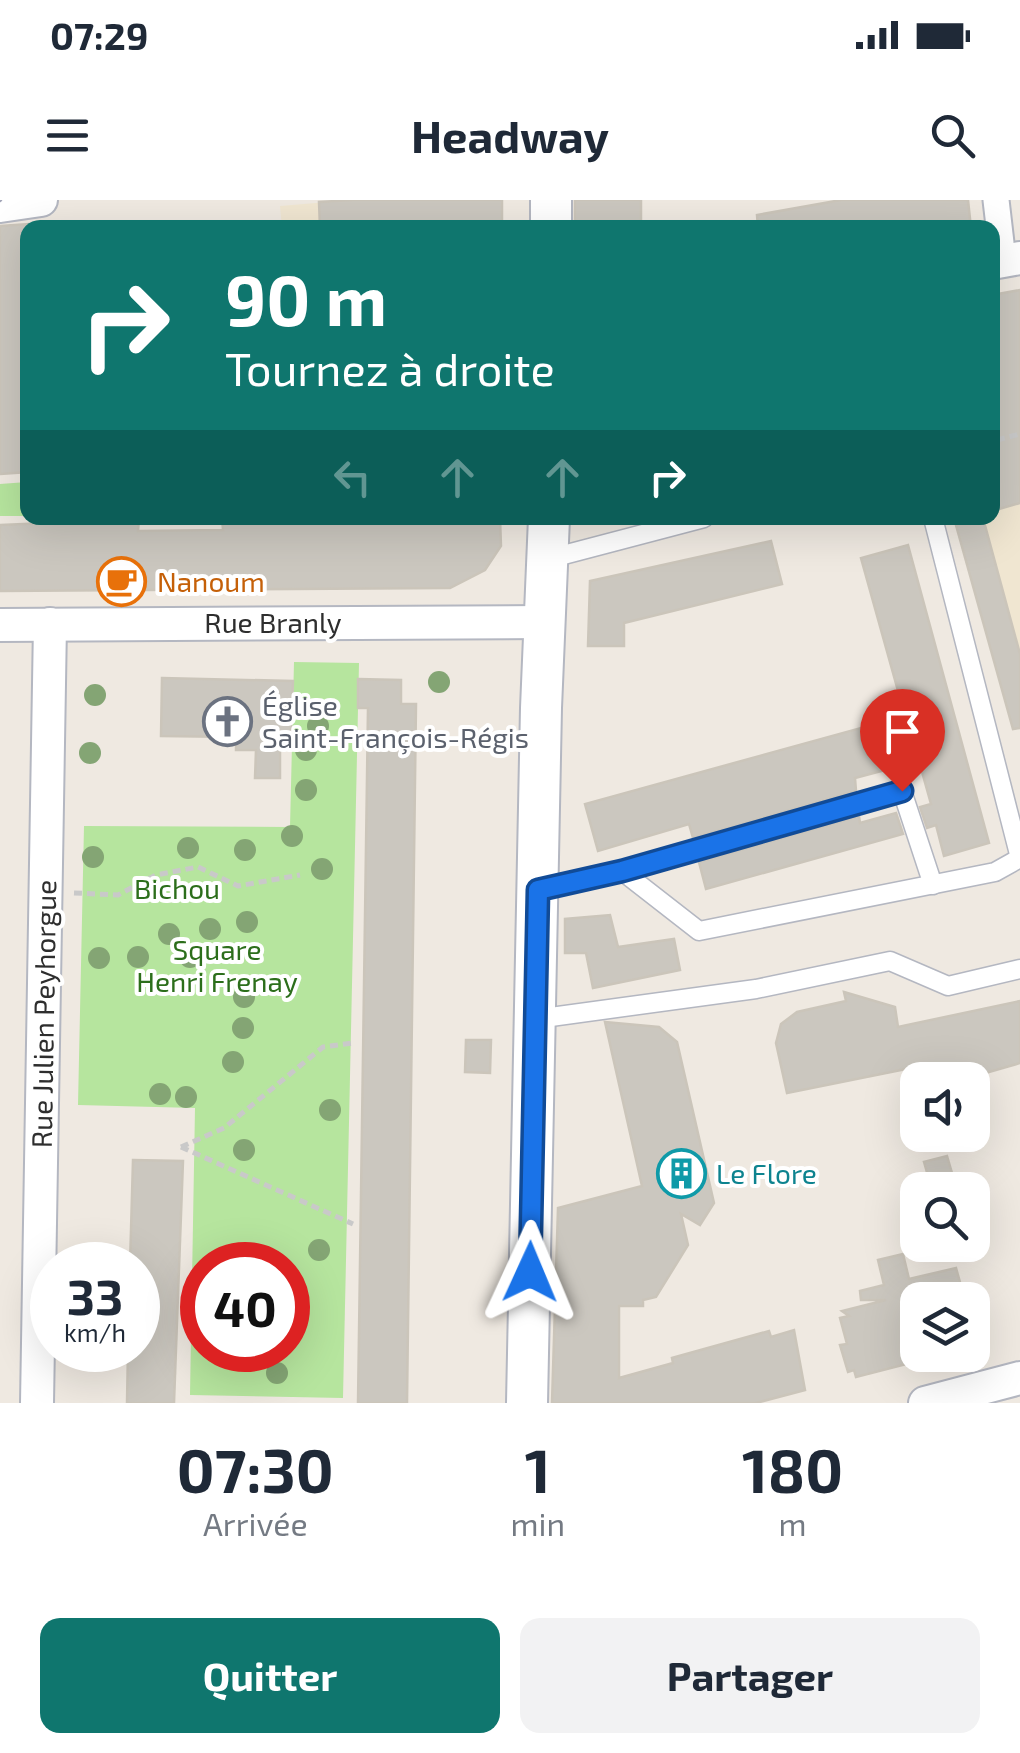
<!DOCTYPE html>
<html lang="fr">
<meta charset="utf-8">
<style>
:root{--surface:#fff;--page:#f2f2f3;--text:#1f2937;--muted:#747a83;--accent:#0f766e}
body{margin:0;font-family:"Exo 2",sans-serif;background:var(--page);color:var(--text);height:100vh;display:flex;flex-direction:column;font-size:38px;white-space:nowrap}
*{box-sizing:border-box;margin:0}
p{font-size:32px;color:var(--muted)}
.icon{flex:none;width:55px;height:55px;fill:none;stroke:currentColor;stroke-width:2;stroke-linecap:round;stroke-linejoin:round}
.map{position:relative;height:1203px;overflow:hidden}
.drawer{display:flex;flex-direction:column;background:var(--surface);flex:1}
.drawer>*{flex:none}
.banner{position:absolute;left:20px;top:20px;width:980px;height:305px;border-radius:20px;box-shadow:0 10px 40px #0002;background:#0f766e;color:#fff;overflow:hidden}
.buttons{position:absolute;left:900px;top:862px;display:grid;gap:20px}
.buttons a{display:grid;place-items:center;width:90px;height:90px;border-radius:20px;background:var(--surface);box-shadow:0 10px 40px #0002;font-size:50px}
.speed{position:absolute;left:30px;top:1042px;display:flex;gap:20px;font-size:50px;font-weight:700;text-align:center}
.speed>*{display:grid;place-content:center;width:130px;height:130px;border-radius:50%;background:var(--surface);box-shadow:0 10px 40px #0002;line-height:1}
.speed small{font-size:25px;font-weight:400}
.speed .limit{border:15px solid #d22;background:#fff;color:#111}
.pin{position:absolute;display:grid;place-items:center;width:85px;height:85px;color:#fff;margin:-102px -42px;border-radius:50% 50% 50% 0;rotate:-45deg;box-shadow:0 0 10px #0007}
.pin .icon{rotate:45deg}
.me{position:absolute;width:110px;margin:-55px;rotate:1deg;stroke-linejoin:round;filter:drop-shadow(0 0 8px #0008)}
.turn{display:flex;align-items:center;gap:35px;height:210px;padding:0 40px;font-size:45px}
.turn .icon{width:130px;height:130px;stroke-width:2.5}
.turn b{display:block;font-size:70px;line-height:85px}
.lanes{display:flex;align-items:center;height:95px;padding:0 40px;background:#0003;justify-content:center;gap:50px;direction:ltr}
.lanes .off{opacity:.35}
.eta{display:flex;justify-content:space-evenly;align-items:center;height:170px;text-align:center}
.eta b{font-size:60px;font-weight:700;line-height:70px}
.primary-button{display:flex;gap:20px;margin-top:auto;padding:20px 40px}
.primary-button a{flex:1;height:115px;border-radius:20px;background:var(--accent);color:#fff;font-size:40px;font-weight:700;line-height:115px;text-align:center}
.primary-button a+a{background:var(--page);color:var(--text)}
.status{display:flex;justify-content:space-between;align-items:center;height:70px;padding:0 50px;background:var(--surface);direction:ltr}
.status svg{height:28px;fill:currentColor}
header{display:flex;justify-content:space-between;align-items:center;height:130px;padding:0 40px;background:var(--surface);font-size:45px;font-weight:700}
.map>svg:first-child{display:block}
.education{fill:#f0e6d1}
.green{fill:#b6e59e;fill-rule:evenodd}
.building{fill:#cbc7bf;stroke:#cbc5ba;stroke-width:2.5}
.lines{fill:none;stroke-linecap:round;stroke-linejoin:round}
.service-casing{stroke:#b4b7c1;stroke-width:21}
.pedestrian-casing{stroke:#b4b7c1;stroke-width:29}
.minor-casing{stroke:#b4b7c1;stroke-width:36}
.tertiary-casing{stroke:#b4b7c1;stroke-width:44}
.path{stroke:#c9c9c9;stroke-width:5;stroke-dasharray:8 5;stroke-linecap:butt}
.service{stroke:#fff;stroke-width:18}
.pedestrian{stroke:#fff;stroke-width:25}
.minor{stroke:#fff;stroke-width:32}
.tertiary{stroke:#fff;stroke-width:40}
.tram{stroke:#a3a6b8;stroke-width:2.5}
.tree{fill:#84a574}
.route-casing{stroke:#114b97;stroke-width:25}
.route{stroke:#1a73e8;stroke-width:18}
.labels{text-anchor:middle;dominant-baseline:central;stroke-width:8;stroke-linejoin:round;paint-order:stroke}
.food-label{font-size:28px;fill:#c56008;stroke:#fff;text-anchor:start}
.street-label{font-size:28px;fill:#2e2e2e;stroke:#fff}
.worship-label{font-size:28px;fill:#5b616d;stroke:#fff;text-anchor:start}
.park-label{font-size:28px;fill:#2c6e1b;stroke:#fff}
.culture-label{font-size:28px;fill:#0d838f;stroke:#fff;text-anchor:start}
</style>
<div class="status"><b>07:29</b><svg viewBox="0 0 49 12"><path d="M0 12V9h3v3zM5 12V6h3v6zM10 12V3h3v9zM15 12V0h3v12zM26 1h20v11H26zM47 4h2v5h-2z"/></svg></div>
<header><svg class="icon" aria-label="menu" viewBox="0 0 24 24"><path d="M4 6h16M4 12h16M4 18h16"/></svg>Headway<svg class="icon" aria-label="search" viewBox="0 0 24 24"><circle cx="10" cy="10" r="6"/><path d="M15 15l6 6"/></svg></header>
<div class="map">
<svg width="1020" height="1203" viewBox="0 0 1020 1203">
<rect width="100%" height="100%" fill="#efe9e1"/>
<g class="education">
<path d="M 352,0 L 502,0 L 502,27 L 282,27 L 280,6 Z"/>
<path d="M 1020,245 L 1020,454 L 983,318 L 992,318 L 993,252 Z"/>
</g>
<g class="green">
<path d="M 27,282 L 27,316 L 0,316 L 0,284 Z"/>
<path d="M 294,462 L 359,463 L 343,1198 L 190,1195 L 195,908 L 78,905 L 84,626 L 290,627 ZM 202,1065 L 288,1065 L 288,1150 L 202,1150 Z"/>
</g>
<g class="building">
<path d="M 352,0 L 502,0 L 502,28 L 320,28 L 319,2 Z"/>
<rect x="575" y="0" width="66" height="28"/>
<path d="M 841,0 L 968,0 L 971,28 L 758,28 L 757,15 Z"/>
<path d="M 28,24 L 28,272 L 0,274 L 0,26 Z"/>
<path d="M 1020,90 L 1020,303 L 992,311 L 992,95 Z"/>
<path d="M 222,318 L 500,318 L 501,346 L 485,370 L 450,388 L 0,391 L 0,325 L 139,319 L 138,331 L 223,330 Z"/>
<path d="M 954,318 L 983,318 L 1020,454 L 1020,528 L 1013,529 Z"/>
<path d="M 771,341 L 782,384 L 624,423 L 624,446 L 588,446 L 590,381 Z"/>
<path d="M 908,345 L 989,643 L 944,656 L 936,625 L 927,628 L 920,607 L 931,604 L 919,561 L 855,578 L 856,591 L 693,638 L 689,624 L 598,651 L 585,604 L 905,516 L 861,358 Z"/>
<path d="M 162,478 L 293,481 L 290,549 L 280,549 L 280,578 L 255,578 L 256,550 L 236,550 L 236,537 L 161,536 Z"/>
<path d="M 358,479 L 401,480 L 401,504 L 416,504 L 407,1203 L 358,1203 L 368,508 L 358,508 Z"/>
<path d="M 896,613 L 903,634 L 706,689 L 699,662 L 859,616 L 860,623 Z"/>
<path d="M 610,715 L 618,747 L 674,739 L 680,770 L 593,788 L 586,753 L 565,753 L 565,719 Z"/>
<path d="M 844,792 L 895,807 L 898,827 L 1020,801 L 1020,863 L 975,876 L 975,880 L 908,880 L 906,869 L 787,893 L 776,843 L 781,824 L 797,812 L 846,801 Z"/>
<path d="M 605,822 L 659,827 L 677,842 L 714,1003 L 700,1025 L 681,1014 L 688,1045 L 656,1097 L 643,1100 L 643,1106 L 619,1106 L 619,1178 L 673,1163 L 672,1158 L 769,1131 L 771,1137 L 794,1130 L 805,1190 L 756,1203 L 552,1203 L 558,1008 L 642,986 Z"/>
<path d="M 466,840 L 491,840 L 490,873 L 465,872 Z"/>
<path d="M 947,956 L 957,990 L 932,990 L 924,962 Z"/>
<path d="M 133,960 L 183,961 L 174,1203 L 127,1203 L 128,1150 L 138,1150 L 138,1065 L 130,1065 Z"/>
<path d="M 903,1054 L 909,1079 L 956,1068 L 965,1100 L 918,1100 L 918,1161 L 856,1177 L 854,1170 L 848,1172 L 840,1145 L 847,1144 L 840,1118 L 849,1116 L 842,1111 L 886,1100 L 861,1100 L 860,1091 L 884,1085 L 878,1060 Z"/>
</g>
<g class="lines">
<defs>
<g id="service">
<path d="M 933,318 L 1020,658"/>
<path d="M 548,359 L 704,318"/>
<path d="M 622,671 L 902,591 L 933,685"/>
<path d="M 538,691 L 622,671 L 699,731 L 995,672 L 1020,658"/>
<path d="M 536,819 L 756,789 L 890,761 L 948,786 L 1020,769"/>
</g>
<path id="pedestrian" d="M 996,0 L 1001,43"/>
<g id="minor">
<path d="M 0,6 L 41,0"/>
<path d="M 992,63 L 1020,58"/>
<path d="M 0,425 L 545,422"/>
<path d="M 37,1203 L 50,424"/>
<path d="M 925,1203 L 1020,1178"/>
</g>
<g id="tertiary">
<path d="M 551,28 L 551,0"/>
<path d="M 527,1203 L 541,508 L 549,318"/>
</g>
</defs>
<use href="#service" class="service-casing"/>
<use href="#pedestrian" class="pedestrian-casing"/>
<use href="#minor" class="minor-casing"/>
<use href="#tertiary" class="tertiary-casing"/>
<g class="path">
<path d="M 997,240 L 1020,234"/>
<path d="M 74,693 L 118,695 L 156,675 L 198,667 L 238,686 L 300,675"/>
<path d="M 181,947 L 224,928 L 323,847 L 353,843"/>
<path d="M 181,947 L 353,1024"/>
</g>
<use href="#service" class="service"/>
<use href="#pedestrian" class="pedestrian"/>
<use href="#minor" class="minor"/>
<use href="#tertiary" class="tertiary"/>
<path class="tram" d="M 0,1 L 1,0"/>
</g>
<g class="tree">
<circle cx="439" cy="482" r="11"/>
<circle cx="95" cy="495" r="11"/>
<circle cx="318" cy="526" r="11"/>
<circle cx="306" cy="550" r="11"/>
<circle cx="90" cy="553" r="11"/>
<circle cx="306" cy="590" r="11"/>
<circle cx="292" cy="636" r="11"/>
<circle cx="188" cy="648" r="11"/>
<circle cx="245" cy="650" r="11"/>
<circle cx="93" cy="657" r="11"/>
<circle cx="322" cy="669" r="11"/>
<circle cx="247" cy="722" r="11"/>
<circle cx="210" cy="729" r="11"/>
<circle cx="169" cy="734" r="11"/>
<circle cx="138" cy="757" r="11"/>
<circle cx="190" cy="757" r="11"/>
<circle cx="99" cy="758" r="11"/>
<circle cx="244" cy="797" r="11"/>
<circle cx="243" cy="828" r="11"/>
<circle cx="233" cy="862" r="11"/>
<circle cx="160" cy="894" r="11"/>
<circle cx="186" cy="897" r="11"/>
<circle cx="330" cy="910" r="11"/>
<circle cx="244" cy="950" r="11"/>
<circle cx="319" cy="1050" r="11"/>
<circle cx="277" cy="1173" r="11"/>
</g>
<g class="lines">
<defs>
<path id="route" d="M 530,1072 L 538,690 L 622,671 L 902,591"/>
</defs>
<use href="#route" class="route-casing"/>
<use href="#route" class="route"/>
</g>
<defs>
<symbol id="cafe-ring" viewBox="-11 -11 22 22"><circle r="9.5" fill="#fff" stroke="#e8710a" stroke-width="1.5"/><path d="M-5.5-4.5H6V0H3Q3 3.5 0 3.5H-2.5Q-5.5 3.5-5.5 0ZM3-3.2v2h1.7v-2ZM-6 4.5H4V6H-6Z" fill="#e8710a"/></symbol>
<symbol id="church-ring" viewBox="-11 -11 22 22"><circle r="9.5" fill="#fff" stroke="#6b7280" stroke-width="1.5"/><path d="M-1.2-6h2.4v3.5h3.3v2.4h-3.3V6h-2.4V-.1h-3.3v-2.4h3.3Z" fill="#6b7280"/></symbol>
<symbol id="building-ring" viewBox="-11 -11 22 22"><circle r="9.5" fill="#fff" stroke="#0f9aa8" stroke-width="1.5"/><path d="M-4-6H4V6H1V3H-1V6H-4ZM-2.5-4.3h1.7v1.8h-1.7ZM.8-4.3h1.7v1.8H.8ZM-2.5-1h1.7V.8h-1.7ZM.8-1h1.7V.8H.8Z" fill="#0f9aa8"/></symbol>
</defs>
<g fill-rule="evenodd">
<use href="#cafe-ring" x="94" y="354" width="55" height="55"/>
<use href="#church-ring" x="200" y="494" width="55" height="55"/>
<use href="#building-ring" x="654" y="946" width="55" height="55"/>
</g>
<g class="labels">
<g class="food-label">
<text x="157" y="381">Nanoum</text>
</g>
<g class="street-label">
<text x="273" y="422">Rue Branly</text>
<text transform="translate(43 814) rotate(-89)">Rue Julien Peyhorgue</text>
</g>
<g class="worship-label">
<text x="262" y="505">Église<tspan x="262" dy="32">Saint-François-Régis</tspan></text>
</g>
<g class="park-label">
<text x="177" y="688">Bichou</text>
<text x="217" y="749">Square<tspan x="217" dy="32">Henri Frenay</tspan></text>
</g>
<g class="culture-label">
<text x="716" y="973">Le Flore</text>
</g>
</g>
</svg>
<div class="buttons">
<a><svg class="icon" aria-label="sound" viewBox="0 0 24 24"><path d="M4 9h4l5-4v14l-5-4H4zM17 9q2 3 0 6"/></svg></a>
<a><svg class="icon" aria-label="search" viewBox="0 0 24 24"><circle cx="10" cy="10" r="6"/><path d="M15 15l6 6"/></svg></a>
<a><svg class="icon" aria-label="layers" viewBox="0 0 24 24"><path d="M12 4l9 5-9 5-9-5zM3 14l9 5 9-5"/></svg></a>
</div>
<div class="speed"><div>33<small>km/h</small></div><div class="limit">40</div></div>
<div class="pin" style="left:902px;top:591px;background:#d93025"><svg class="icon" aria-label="arrive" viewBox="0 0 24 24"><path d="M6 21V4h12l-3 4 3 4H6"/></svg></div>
<svg class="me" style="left:530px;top:1072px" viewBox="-20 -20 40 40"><path d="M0-17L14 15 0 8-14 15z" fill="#1a73e8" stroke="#fff" stroke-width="4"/></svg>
<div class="banner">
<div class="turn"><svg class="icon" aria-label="right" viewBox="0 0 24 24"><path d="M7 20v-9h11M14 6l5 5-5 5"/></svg><div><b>90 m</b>Tournez à droite</div></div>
<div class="lanes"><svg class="icon off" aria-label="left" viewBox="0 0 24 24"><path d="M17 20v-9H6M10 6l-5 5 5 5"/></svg><svg class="icon off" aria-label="ahead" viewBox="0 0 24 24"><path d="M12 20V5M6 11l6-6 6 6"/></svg><svg class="icon off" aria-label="ahead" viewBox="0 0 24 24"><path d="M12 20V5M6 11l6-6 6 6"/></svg><svg class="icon" aria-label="right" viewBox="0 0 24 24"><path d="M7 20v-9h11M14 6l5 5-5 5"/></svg></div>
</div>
</div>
<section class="drawer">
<div class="eta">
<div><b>07:30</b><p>Arrivée</p></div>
<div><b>1</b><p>min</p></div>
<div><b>180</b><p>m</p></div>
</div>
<div class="primary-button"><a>Quitter</a><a>Partager</a></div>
</section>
